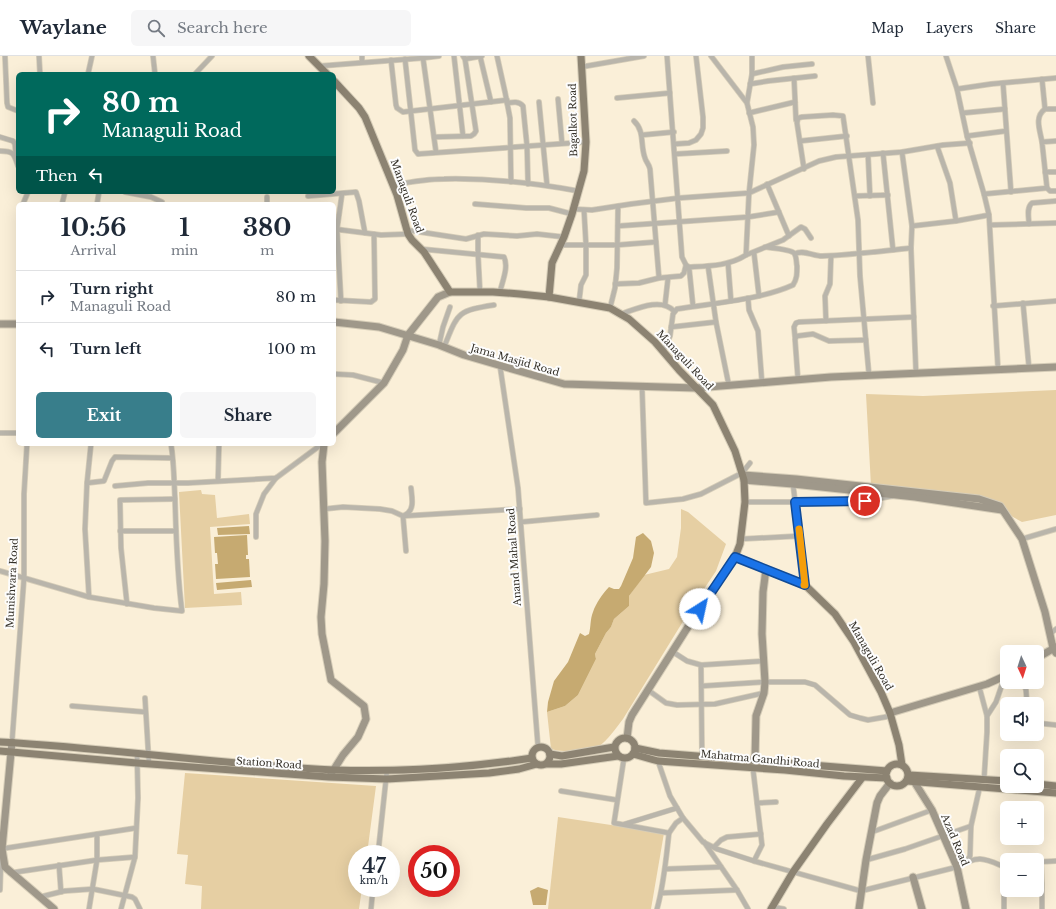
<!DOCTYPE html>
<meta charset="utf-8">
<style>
:root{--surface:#fff;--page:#f6f6f7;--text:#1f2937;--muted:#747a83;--line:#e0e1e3;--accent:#387e8b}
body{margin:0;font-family:"Libre Baskerville",serif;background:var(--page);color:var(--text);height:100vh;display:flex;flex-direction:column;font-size:15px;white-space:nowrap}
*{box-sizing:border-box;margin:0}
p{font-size:13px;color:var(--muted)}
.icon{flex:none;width:22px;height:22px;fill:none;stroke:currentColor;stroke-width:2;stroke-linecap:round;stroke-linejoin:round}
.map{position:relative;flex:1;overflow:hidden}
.side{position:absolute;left:16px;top:146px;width:320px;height:244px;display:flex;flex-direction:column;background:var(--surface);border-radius:6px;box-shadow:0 4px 16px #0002}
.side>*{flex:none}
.banner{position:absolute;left:16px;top:16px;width:320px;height:122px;border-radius:6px;box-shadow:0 4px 16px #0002;background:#00695c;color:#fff;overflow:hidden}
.needle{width:26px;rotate:176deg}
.buttons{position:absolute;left:1000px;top:589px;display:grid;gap:8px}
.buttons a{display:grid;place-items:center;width:44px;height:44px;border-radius:6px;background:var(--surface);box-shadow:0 4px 16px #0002;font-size:20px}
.speed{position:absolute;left:348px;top:789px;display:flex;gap:8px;font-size:20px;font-weight:700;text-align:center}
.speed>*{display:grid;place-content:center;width:52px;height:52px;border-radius:50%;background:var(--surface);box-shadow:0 4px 16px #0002;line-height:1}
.speed small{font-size:10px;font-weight:400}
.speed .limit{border:6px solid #d22;background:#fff;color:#111}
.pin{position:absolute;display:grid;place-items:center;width:34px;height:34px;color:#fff;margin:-17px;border:2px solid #fff;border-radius:50%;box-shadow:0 1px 4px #0007}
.me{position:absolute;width:44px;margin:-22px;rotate:35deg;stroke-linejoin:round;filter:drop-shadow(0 0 3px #0008)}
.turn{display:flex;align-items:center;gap:14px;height:84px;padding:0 20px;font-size:18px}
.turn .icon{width:52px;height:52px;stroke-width:2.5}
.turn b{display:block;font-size:28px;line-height:34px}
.then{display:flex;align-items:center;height:38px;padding:0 20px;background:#0003;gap:8px;font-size:15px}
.eta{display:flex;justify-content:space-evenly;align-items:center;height:68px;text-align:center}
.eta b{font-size:24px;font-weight:700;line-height:28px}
.action{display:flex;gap:8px;margin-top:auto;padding:8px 20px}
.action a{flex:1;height:46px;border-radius:6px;background:var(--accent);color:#fff;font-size:16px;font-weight:700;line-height:46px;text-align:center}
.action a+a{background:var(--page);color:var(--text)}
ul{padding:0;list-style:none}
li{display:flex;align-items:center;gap:12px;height:52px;padding:0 20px;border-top:1px solid var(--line)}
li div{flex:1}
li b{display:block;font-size:15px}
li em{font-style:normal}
header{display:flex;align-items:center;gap:24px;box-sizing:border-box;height:56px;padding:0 20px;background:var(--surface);border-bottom:1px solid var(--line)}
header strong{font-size:19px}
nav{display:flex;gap:22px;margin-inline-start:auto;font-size:14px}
.search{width:280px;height:36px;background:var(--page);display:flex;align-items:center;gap:10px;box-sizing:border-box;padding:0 14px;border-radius:6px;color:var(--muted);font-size:15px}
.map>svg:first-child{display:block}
.green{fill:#e6cfa3}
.water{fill:#c6aa71}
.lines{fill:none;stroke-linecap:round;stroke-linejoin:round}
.street-casing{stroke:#d6cdb8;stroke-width:6}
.secondary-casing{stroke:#d6cdb8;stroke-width:9}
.primary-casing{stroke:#d6cdb8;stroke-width:9}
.street{stroke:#b9b5ab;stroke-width:4.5}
.secondary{stroke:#9f988a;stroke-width:7}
.primary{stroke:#8c8372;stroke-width:7}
.route-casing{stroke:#114b97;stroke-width:10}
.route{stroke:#1a73e8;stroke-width:7}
.slow{stroke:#f59e0b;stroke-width:7}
.labels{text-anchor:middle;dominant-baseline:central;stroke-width:4;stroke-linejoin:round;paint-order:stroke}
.street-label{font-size:10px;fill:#343028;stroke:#fdfdfd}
</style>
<header>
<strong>Waylane</strong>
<div class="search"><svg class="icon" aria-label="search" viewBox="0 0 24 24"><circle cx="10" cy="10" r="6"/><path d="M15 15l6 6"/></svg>Search here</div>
<nav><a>Map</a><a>Layers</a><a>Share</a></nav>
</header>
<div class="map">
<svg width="1056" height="853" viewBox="0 0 1056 853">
<rect width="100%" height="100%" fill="#faefd8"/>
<g class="green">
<path d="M 1056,334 L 1056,459 L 1022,466 L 995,451 L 871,430 L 866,338 L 923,340 Z"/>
<path d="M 201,434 L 202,438 L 215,439 L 217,462 L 249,458 L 250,468 L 210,471 L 214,538 L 241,536 L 242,549 L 185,552 L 179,436 Z"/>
<path d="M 681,453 L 688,456 L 726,488 L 716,515 L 690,554 L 623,663 C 616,672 608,684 598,691 C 589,697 561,696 551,693 L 547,656 L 565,650 L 578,639 L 596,603 L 595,598 L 606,577 L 611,571 L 614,563 L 629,550 L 629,540 L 644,519 L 669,513 L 677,501 L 681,472 Z"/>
<path d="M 185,717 L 376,730 L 367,798 L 357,798 L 357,832 L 362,832 L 359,853 L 201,853 L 202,830 L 185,828 L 188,799 L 177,798 Z"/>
<path d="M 558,761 L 664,777 L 651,853 L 548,853 Z"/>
</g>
<g class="water">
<path d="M 249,470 L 250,478 L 218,479 L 217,472 Z"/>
<path d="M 643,477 L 651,485 L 654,497 L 651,511 L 629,540 L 629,550 L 614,563 L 611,571 L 606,577 L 595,598 L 596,603 L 578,639 L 565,650 L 547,656 L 548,646 L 554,625 L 568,606 L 580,577 L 585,580 L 589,578 C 591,571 590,563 593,556 C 596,547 603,537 609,531 L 614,533 L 619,533 L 621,530 L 633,502 L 636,481 Z"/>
<path d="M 247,479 L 248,499 L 246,499 L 246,503 L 249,503 L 250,521 L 216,523 L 215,508 L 218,508 L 217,497 L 215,497 L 214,481 Z"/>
<path d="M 251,524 L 252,531 L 217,534 L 216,527 Z"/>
<path d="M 538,831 L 548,834 L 546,849 L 533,849 L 530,835 Z"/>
</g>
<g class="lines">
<defs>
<g id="street">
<path d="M 5,0 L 7,47 L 8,51 L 18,55"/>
<path d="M 39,0 L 40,18"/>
<path d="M 153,0 L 155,18"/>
<path d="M 362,0 L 362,6"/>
<path d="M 454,0 L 463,80"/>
<path d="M 480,0 L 491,46"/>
<path d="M 497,0 L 505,36 L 510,62 L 511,126"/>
<path d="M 667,0 L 682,201 L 686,209 L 689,211 C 709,210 729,210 746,199 L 749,137 L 754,89 L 753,71 L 747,47 L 752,18 L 752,0"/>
<path d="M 711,0 L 747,47"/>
<path d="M 868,0 L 873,47"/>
<path d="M 946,0 L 957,33 L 967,80 L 984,138 L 989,159 L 998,313"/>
<path d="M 423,2 L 436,96"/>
<path d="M 405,3 L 415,94 L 418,98 L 586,86"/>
<path d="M 465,3 L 482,0"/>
<path d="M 391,4 L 396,49 L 397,52 L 403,56 L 507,44"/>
<path d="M 320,10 L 423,2 L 439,0"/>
<path d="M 581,11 L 644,0"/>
<path d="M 88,18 L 92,0"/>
<path d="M 195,18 L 212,0"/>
<path d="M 752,18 L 783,11 L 812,8"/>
<path d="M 794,22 L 796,64"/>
<path d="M 1042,23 L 1045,53"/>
<path d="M 1003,27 L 1011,136"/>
<path d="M 750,28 L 768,25 L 815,20"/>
<path d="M 957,33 L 991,28 L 1056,22"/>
<path d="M 617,42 L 670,37"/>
<path d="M 558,43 L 562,87"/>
<path d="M 539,46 L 547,129"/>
<path d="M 507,47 C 513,46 519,45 523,50 L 527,90 L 528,128"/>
<path d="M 749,57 L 795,46"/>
<path d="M 963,57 L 1005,53"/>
<path d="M 634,65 C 645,75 640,89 645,102 C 646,106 649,108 650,113 L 659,222 L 681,220 L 684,217 L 686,209"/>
<path d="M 642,79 L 674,76"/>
<path d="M 967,80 L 1006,75"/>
<path d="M 0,81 L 13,85 L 15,88 L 16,101"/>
<path d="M 434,81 L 471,80 L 474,78 L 476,75 L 465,3 L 463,0"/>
<path d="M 800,85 L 847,80"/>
<path d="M 1042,86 C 1040,74 1034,61 1045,53 L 1056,53"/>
<path d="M 675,88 L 689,87 L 696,84 L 701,78 L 703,72 L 703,61 L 696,0"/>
<path d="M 937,90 L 950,127 L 956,165"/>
<path d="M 0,95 C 14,95 14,98 18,110"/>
<path d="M 902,96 L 912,170 L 956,165 L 989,159"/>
<path d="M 883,97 L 893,194"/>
<path d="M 675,98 L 727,95"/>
<path d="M 868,99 L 870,140"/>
<path d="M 804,113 L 797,67 L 798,62 L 802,61 L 833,59 L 843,60 L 858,164 L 860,220 L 869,319"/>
<path d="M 1045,116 L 1056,116"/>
<path d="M 767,128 L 789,180"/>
<path d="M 393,129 C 410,126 427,123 444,123 C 489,122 535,127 578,135"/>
<path d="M 1047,132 L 1050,135 L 1056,135"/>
<path d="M 125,136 L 151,141 L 162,146"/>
<path d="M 984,138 L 1047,132 L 1042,86 L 1056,85"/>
<path d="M 308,140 L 356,136 L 359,145 L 365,177"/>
<path d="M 855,140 L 888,139"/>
<path d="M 267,141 L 267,148"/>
<path d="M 23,148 L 28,136"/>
<path d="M 62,148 L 65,136"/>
<path d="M 97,148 L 99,136"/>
<path d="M 475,148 L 526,152 L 549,152 L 572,158"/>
<path d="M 573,153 L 592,154 L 631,148 L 679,142 L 749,137 L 819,105 L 836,101 L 902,96 L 943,89 L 970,87"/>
<path d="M 1029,168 C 1029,162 1026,152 1032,147 L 1056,145"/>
<path d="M 990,169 L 1056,167"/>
<path d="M 618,170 L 748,161 L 779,156"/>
<path d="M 912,170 L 911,192 L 916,317"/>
<path d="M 334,173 L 381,179 L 408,178"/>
<path d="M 407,174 L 466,183 L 484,178 L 517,180 L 537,178 L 564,181"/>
<path d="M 478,179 L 478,198 L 480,236"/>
<path d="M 560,189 L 617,189 L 656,186"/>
<path d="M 421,193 L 504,201 C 509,211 502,226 500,236"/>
<path d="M 754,197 L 759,240"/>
<path d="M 795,198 C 802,193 813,200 822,200 C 851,199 881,195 911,192"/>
<path d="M 746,199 L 783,184 L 801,171 L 805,173 L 811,182"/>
<path d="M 728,207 L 731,245"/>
<path d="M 708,210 L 716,266 L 729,330"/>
<path d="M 689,211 L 693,250"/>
<path d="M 615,228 L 639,227 L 659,222"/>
<path d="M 748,242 L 749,254 L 758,275 L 762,327"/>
<path d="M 334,244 L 371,246 L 375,243 L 374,178"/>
<path d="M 341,245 L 337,173 L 342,138"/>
<path d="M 579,246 L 581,229 L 586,219 L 586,189 L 584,154"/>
<path d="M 1023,247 L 1029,312"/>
<path d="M 665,249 L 668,222"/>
<path d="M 993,250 L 1056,245"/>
<path d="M 610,252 L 615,232 L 617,212 L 618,150"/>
<path d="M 621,258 C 636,253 661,241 674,255"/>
<path d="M 826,265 L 825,240 L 830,228 L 831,200"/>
<path d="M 671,271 L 716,266"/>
<path d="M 795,281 L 794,271 L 796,267 L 799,266 L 914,261"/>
<path d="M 439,289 L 443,271 L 450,251"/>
<path d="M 444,291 C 458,257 456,255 494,249"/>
<path d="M 663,296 L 670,280 L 673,258 L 677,253 C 713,247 760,244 793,229 C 797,223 797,218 797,210 C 796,206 797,201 794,197 C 790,193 772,192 765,191"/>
<path d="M 500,310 L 518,432 L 538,691"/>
<path d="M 334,318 L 353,319 L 384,327"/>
<path d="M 798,324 L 795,283 L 797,280 L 813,278 L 829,285 L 866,284"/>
<path d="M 642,330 L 646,447 L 683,443 L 701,438 L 742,417 L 750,407"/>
<path d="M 0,377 L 18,377"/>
<path d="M 218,425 L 219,388"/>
<path d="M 87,427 L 104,425 L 112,405 L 115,401 L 172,402"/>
<path d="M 793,428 L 805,529"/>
<path d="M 115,430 L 148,427 L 188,427 L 276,422 L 322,388"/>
<path d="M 745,446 L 859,446 L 893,440"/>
<path d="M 324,453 L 343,451 L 380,453 L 392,455 L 403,460 L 520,453"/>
<path d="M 405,459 C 415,454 412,442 411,432"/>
<path d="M 403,460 L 406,495"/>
<path d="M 521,466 L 597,459"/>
<path d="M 120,475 L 176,475"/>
<path d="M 256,481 L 256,458 L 264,438 L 276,422"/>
<path d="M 741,483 L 799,480"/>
<path d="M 1022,483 L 1056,473"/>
<path d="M 0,515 L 89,541 L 154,552 L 182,555 C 177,518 176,480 175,443 C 174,425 174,406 171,388"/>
<path d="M 89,541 L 85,473 L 87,427 L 91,388"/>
<path d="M 127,548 L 121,492 L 120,444 L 175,443"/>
<path d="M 1051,577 L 1056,573"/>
<path d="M 673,596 L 687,605 L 701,609 L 764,605"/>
<path d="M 701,609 L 702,700"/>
<path d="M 1023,626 L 1026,634 L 1027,648"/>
<path d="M 702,630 L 765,626 L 805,626 L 815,629 L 850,659 L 860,662 L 868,664 L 891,660"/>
<path d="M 979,630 L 987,660 L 987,676 L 984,724"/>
<path d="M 648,634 L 666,647 L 677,649 L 715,648 L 764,637"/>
<path d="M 145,642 L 149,708"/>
<path d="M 72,650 L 145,656"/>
<path d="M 987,660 L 996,646 L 1005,620"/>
<path d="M 1037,667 L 1056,669"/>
<path d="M 12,686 L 24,522 L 24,438 L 27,388"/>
<path d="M 624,702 L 614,767 L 669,777 L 676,767 L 683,762"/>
<path d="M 658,705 L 670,740 L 683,762 L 703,786 L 717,793 L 754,805 L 861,835 L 957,811 C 980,798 985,803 1007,812"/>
<path d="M 753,713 L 762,789 L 754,805"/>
<path d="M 561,735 L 617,744"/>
<path d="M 757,747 L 776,746"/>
<path d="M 625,768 L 677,752"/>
<path d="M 872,776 L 932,754"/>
<path d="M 704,786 L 737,834 L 748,853"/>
<path d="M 714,791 L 721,784 L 727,781 L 761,778"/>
<path d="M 0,793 L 136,772"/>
<path d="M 378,798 L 387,714"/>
<path d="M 866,804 L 905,793 L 971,770"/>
<path d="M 967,805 L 970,800 L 971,770 L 980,730"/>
<path d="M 1041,805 L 1042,828 L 1042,853"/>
<path d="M 1037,806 L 1056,805"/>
<path d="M 59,809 L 61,836"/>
<path d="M 665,813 L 721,811"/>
<path d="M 10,817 L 97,804 L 135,801"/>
<path d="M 0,834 L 1,805"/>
<path d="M 661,837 L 737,834"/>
<path d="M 40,841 L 64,835 L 93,833 L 132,841 L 135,843 L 140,853"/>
<path d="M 773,851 L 784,853"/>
<path d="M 89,853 L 97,804 L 97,778"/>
<path d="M 121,853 L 135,801 L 138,742 L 137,698"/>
<path d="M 371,853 L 373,832"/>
<path d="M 657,853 C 664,828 666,803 669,777"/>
<path d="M 1004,853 L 1004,837"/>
</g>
<g id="secondary">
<path d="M 334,266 L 379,271 L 439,289 L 464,299 L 564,328 L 696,332 L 831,321 L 1056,311"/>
<path d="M 0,268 L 18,268"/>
<path d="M 334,377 L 384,327 L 403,294 L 408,279 L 438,241 L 450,236"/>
<path d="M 324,388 L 322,406 L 325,485 L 324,528 L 321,561 L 322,578 L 331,624 L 364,650 L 366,663 L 358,681 L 343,699 L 331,718"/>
<path d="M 743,419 L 796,423 L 979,443 L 1000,450 L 1022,483 L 1045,556 L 1053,592 L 1056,597"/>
<path d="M 744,424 L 793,428 L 915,441 L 1002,454"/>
<path d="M 1037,602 L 1056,591"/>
<path d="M 890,657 L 987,628 L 1007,619"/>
<path d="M 627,682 L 629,666 L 632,659 L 693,563 L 735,501"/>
<path d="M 12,686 L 2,793 L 5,811 L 54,853"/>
<path d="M 755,704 L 756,660 L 764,637 L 765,626 L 762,578 L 763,536 L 766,513"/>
<path d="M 915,727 L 932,754 L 957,811 L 966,853"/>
<path d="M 913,821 L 922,853"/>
<path d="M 859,853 L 866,804 L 877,747 L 880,740 L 890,727"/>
</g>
<g id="primary">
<path d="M 309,0 L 327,18"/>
<path d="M 334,25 L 359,52 L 365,61 L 397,139 L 408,178 L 412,184 L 424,196 L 450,236 L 493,236 L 520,238 L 549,241 L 610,252 L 629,263 L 655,286 L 679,314 L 713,349 L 735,395 L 744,424 L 745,446 L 740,488 L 735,501 L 805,529 L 835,558 L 854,586 L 881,636 L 890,657 L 899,689 L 902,709"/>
<path d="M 549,241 L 552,207 L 564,181 L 572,158 L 584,115 L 586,86 L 581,0"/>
<circle cx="625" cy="692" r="10"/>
<path d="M 0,686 C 111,692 222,709 334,714 C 400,716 467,712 532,702"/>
<circle cx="541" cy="700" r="9"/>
<path d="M 635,692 L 659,697 L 887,715"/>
<path d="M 0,695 L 137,707 L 329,721 L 387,723 L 489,717 L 519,713 L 537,708"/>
<path d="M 550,698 L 562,700 L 614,691"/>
<path d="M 633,698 L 658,705 L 785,714 L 844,720 L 887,722"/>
<circle cx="897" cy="719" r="11"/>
<path d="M 547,708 L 561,708 L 618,700"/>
<path d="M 909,719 L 1007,725"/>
<path d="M 907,725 L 1056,737"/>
<path d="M 1037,728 L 1056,730"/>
<path d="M 771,853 L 793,816 L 827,768 L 862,722"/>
</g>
</defs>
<use href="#street" class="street-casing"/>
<use href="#secondary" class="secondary-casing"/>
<use href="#primary" class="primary-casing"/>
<use href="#street" class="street"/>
<use href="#secondary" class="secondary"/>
<use href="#primary" class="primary"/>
</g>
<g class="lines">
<defs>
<path id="route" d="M 700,553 L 735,501 L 805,529 L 795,446 L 865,445"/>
</defs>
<use href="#route" class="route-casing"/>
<use href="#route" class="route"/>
<path class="slow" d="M 799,473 L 805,529 L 804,529"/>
</g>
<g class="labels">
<g class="street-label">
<text transform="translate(573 64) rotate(-91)">Bagalkot Road</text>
<text transform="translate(407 140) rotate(70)">Managuli Road</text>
<text transform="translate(515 304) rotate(16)">Jama Masjid Road</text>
<text transform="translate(685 304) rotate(47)">Managuli Road</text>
<text transform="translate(514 501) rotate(-94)">Anand Mahal Road</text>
<text transform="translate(12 527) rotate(-87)">Munishvara Road</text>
<text transform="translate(871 600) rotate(60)">Managuli Road</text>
<text transform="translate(760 703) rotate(5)">Mahatma Gandhi Road</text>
<text transform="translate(269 707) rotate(4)">Station Road</text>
<text transform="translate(955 784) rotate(67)">Azad Road</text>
</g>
</g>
</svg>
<div class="buttons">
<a><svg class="needle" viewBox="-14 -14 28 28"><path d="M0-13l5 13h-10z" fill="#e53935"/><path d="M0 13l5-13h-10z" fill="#747a83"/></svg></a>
<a><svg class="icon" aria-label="sound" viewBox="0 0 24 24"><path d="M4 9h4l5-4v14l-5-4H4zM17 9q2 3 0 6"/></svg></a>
<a><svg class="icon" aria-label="search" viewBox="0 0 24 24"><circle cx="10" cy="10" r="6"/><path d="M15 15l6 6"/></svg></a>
<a>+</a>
<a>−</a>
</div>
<div class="speed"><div>47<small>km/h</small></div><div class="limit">50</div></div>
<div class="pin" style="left:865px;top:445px;background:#d93025"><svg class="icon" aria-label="arrive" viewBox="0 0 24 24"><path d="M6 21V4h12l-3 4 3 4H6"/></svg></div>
<svg class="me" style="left:700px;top:553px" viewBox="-20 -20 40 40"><circle r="19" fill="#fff"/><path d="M0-13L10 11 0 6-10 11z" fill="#1a73e8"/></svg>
<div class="banner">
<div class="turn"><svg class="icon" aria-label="right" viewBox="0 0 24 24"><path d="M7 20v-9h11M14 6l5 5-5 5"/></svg><div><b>80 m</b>Managuli Road</div></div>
<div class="then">Then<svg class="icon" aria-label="left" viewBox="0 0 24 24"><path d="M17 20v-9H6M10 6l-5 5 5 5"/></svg></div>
</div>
<section class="side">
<div class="eta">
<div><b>10:56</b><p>Arrival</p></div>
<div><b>1</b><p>min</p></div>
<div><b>380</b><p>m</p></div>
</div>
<ul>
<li><svg class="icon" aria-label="right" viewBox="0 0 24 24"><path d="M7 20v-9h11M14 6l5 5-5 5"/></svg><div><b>Turn right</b><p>Managuli Road</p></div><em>80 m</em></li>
<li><svg class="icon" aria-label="left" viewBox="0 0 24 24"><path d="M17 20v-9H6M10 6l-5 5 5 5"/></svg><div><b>Turn left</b></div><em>100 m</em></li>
</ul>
<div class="action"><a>Exit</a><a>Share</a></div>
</section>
</div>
